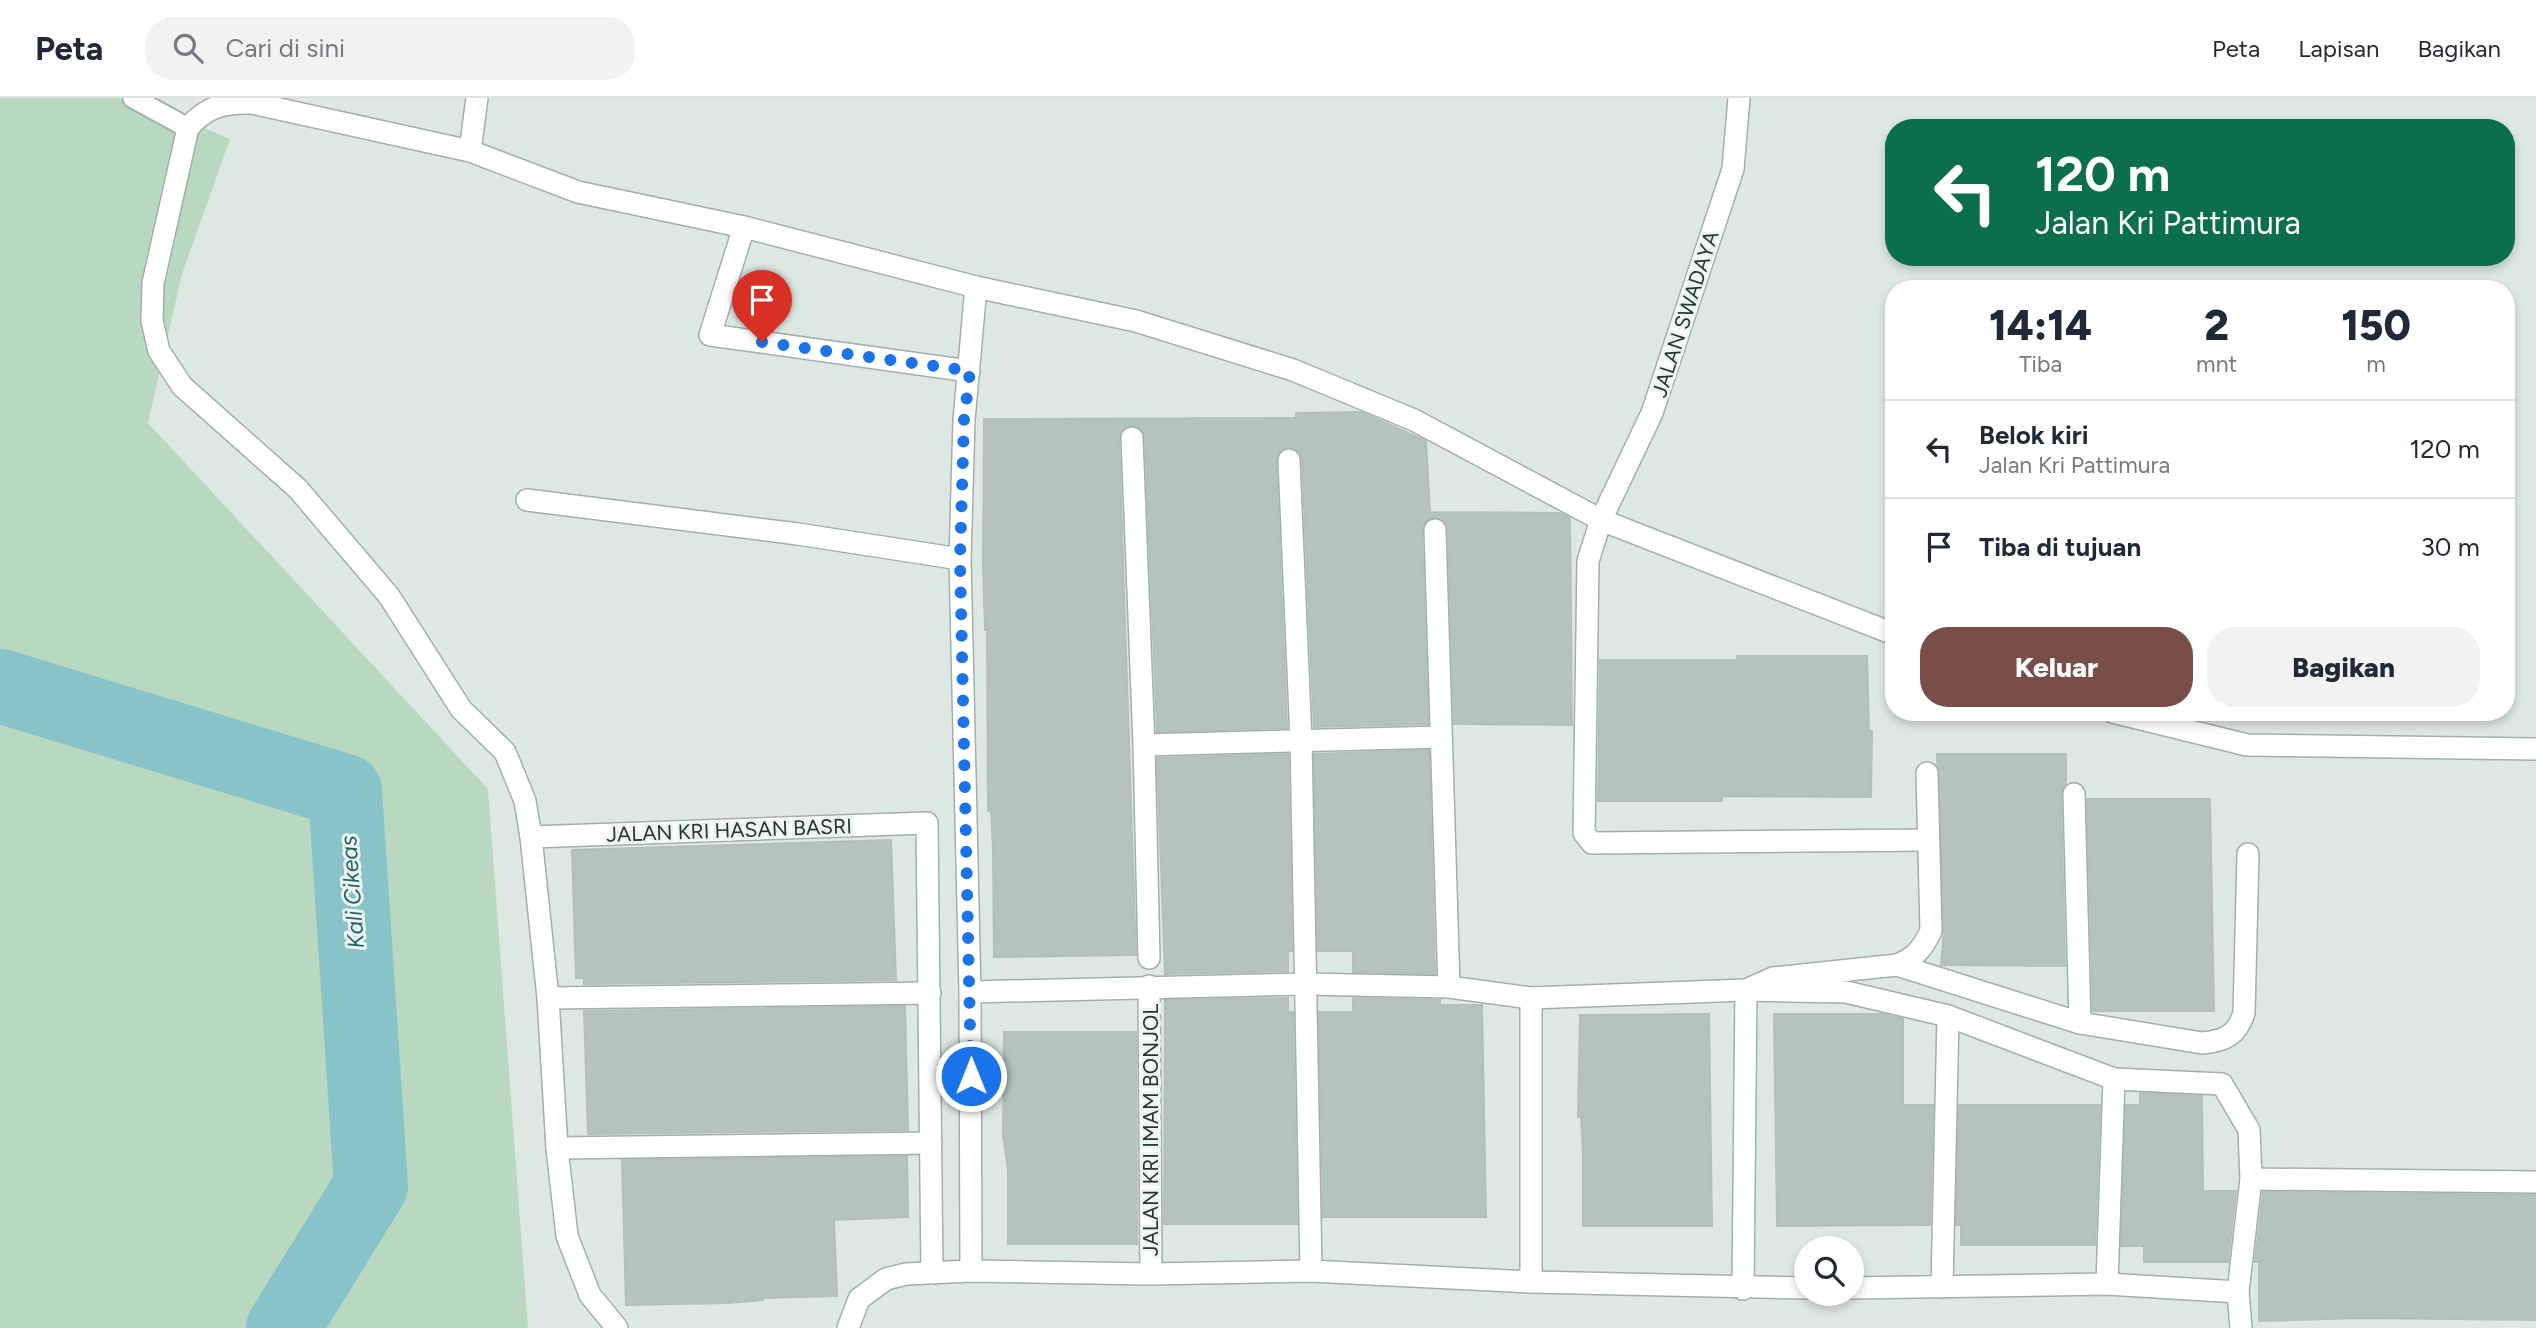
<!DOCTYPE html>
<html lang="id">
<style>
:root{--surface:#fff;--page:#f2f2f3;--text:#1f2937;--muted:#747a83;--line:#e0e1e3;--accent:#794d48}
body{margin:0;font-family:Figtree,sans-serif;background:var(--page);color:var(--text);height:100vh;display:flex;flex-direction:column;font-size:26px;white-space:nowrap}
*{box-sizing:border-box;margin:0}
p{font-size:23px;color:var(--muted)}
.icon{flex:none;width:38px;height:38px;fill:none;stroke:currentColor;stroke-width:2;stroke-linecap:round;stroke-linejoin:round}
.map{position:relative;flex:1;overflow:hidden}
.drawer{position:absolute;left:1885px;top:182px;width:630px;height:441px;display:flex;flex-direction:column;background:var(--surface);border-radius:28px;box-shadow:0 4px 10px #0003}
.drawer>*{flex:none}
.top-card{position:absolute;left:1885px;top:21px;width:630px;height:147px;border-radius:28px;box-shadow:0 4px 10px #0003;background:#0b6e4f;color:#fff;overflow:hidden}
.controls{position:absolute;left:1794px;top:1138px;display:grid;gap:14px}
.controls a{display:grid;place-items:center;width:70px;height:70px;border-radius:50%;background:var(--surface);box-shadow:0 4px 10px #0003;font-size:35px}
.pin{position:absolute;display:grid;place-items:center;width:60px;height:60px;color:#fff;margin:-72px -30px;border-radius:50% 50% 50% 0;rotate:-45deg;box-shadow:0 0 7px #0007}
.pin .icon{rotate:45deg}
.me{position:absolute;width:77px;margin:-38px;rotate:0deg;stroke-linejoin:round;filter:drop-shadow(0 0 5px #0008)}
.turn{display:flex;align-items:center;gap:24px;height:147px;padding:0 35px;font-size:32px}
.turn .icon{width:91px;height:91px;stroke-width:2.5}
.turn b{display:block;font-size:49px;line-height:60px}
.eta{display:flex;justify-content:space-evenly;align-items:center;height:119px;text-align:center}
.eta b{font-size:42px;font-weight:800;line-height:49px}
.action{display:flex;gap:14px;margin-top:auto;padding:14px 35px}
.action a{flex:1;height:80px;border-radius:28px;background:var(--accent);color:#fff;font-size:28px;font-weight:800;line-height:80px;text-align:center}
.action a+a{background:var(--page);color:var(--text)}
ul{padding:0;list-style:none}
li{display:flex;align-items:center;gap:21px;height:98px;padding:0 35px;border-top:2px solid var(--line)}
li div{flex:1}
li b{display:block;font-size:26px}
li em{font-style:normal}
header{display:flex;align-items:center;gap:42px;box-sizing:border-box;height:98px;padding:0 35px;background:var(--surface);border-bottom:2px solid var(--line)}
header strong{font-size:33px}
nav{display:flex;gap:38px;margin-inline-start:auto;font-size:24px}
.search{width:490px;height:63px;background:var(--page);display:flex;align-items:center;gap:18px;box-sizing:border-box;padding:0 24px;border-radius:28px;color:var(--muted);font-size:26px}
.map>svg:first-child{display:block}
.green{fill:#b8d8bf}
.lines{fill:none;stroke-linecap:round;stroke-linejoin:round}
.river{stroke:#89c3ca;stroke-width:74}
.building{fill:#b4c3bc;stroke:#b1c1ba;stroke-width:2}
.lane-casing{stroke:#a2afaa;stroke-width:23}
.street-casing{stroke:#a2afaa;stroke-width:24}
.lane{stroke:#fff;stroke-width:19}
.street{stroke:#fff;stroke-width:21}
.route{stroke:#1a73e8;stroke-width:12;stroke-dasharray:0 21.6}
.labels{text-anchor:middle;dominant-baseline:central;stroke-width:6;stroke-linejoin:round;paint-order:stroke}
.street-label{font-size:21px;fill:#213730;stroke:#eef5f1}
.water-label{font-size:23px;font-style:italic;fill:#20636d;stroke:#eef5f1}
</style>
<header>
<strong>Peta</strong>
<div class="search"><svg class="icon" aria-label="search" viewBox="0 0 24 24"><circle cx="10" cy="10" r="6"/><path d="M15 15l6 6"/></svg>Cari di sini</div>
<nav><a>Peta</a><a>Lapisan</a><a>Bagikan</a></nav>
</header>
<div class="map">
<svg width="2536" height="1230" viewBox="0 0 2536 1230">
<rect width="100%" height="100%" fill="#dee8e3"/>
<path class="green" d="M 0,0 L 132,0 L 230,41 L 182,176 L 148,325 L 488,691 L 528,1230 L 0,1230 Z"/>
<g class="lines">
<path class="river" d="M 0,588 L 345,693 L 371,1088 L 283,1230"/>
</g>
<g class="building">
<path d="M 1361,314 L 1426,343 L 1430,414 L 1559,415 L 1570,420 L 1572,627 L 1454,626 L 1448,432 L 1446,425 L 1435,419 L 1428,421 L 1422,432 L 1428,626 L 1314,629 L 1302,361 L 1300,354 L 1289,349 L 1281,351 L 1276,363 L 1287,630 L 1157,634 L 1145,339 L 1139,329 L 1126,329 L 1119,341 L 1136,857 L 994,859 L 993,752 L 991,713 L 988,713 L 987,532 L 985,532 L 983,468 L 984,321 L 1296,320 L 1296,315 Z"/>
<path d="M 1737,558 L 1867,558 L 1869,633 L 1872,633 L 1871,699 L 1722,698 L 1722,703 L 1598,703 L 1600,562 L 1737,562 Z"/>
<path d="M 1429,652 L 1435,876 L 1353,874 L 1353,853 L 1318,853 L 1314,656 Z"/>
<path d="M 1288,656 L 1292,853 L 1288,853 L 1288,873 L 1165,876 L 1157,660 Z"/>
<path d="M 1937,656 L 2066,656 L 2066,686 L 2061,696 L 2065,868 L 1941,867 L 1944,833 Z"/>
<path d="M 2087,701 L 2210,701 L 2214,913 L 2093,913 Z"/>
<path d="M 891,742 L 896,882 L 584,886 L 584,880 L 576,880 L 572,752 Z"/>
<path d="M 1288,900 L 1288,914 L 1293,914 L 1297,1126 L 1164,1126 L 1165,902 Z"/>
<path d="M 1353,900 L 1440,902 L 1440,907 L 1482,907 L 1486,1119 L 1323,1119 L 1319,914 L 1353,914 Z"/>
<path d="M 905,908 L 908,1032 L 588,1036 L 584,913 Z"/>
<path d="M 1709,916 L 1712,1128 L 1583,1128 L 1583,1054 L 1581,1019 L 1578,1019 L 1580,917 Z"/>
<path d="M 1774,916 L 1882,916 L 1903,921 L 1903,1007 L 1933,1007 L 1930,1127 L 1777,1128 Z"/>
<path d="M 1004,934 L 1136,934 L 1137,1146 L 1008,1146 L 1008,1072 L 1003,1036 Z"/>
<path d="M 2140,995 L 2202,998 L 2203,1093 L 2236,1093 L 2228,1164 L 2144,1164 L 2144,1148 L 2121,1148 L 2126,1007 L 2140,1007 Z"/>
<path d="M 1959,1007 L 2100,1007 L 2095,1147 L 1961,1147 L 1961,1127 L 1956,1127 Z"/>
<path d="M 907,1058 L 908,1119 L 834,1122 L 837,1198 L 763,1200 L 763,1202 L 728,1205 L 626,1207 L 622,1062 Z"/>
<path d="M 2263,1094 L 2536,1097 L 2536,1222 L 2362,1220 L 2259,1223 L 2259,1164 L 2255,1164 Z"/>
</g>
<g class="lines">
<defs>
<path id="lane" d="M 133,0 L 188,30"/>
<g id="street">
<path d="M 1739,0 L 1733,71 L 1652,315 L 1601,422 L 1588,463 L 1584,735 L 1592,745 L 1928,742"/>
<path d="M 470,53 L 477,0"/>
<path d="M 744,129 L 710,237 L 969,273"/>
<path d="M 1132,340 L 1144,647 L 1149,860"/>
<path d="M 1289,362 L 1301,642 L 1311,1173"/>
<path d="M 527,402 L 798,436 L 960,461"/>
<path d="M 1435,432 L 1449,889"/>
<path d="M 2113,614 L 2247,647 L 2536,651"/>
<path d="M 1144,647 L 1441,639"/>
<path d="M 2074,696 L 2080,925"/>
<path d="M 531,739 L 927,725 L 932,1175"/>
<path d="M 1897,867 L 2080,925 L 2202,945 C 2225,943 2237,937 2244,915 L 2248,756"/>
<path d="M 1149,888 L 1151,1176"/>
<path d="M 970,894 L 1306,886 L 1449,889 L 1531,900 L 1746,892 L 1846,894 L 1948,918 L 2114,981 L 2222,986 L 2249,1032 L 2251,1081 L 2238,1194"/>
<path d="M 548,900 L 930,895"/>
<path d="M 557,1050 L 931,1045"/>
<path d="M 2251,1081 L 2536,1084"/>
<path d="M 971,1173 L 970,894 L 960,461 L 964,322 L 976,189"/>
<path d="M 1531,1184 L 1531,900"/>
<path d="M 2107,1186 L 2114,981"/>
<path d="M 1942,1189 L 1948,918"/>
<path d="M 1852,1190 L 2107,1186 L 2238,1194 L 2241,1230"/>
<path d="M 1743,1191 L 1746,892 L 1773,880 L 1897,867 C 1915,860 1922,851 1931,833 L 1927,675"/>
<path d="M 617,1230 L 590,1197 L 567,1138 L 557,1050 L 548,900 L 531,739 L 525,703 L 505,654 L 461,611 L 389,498 L 298,391 L 182,288 L 159,253 L 152,223 L 153,185 L 188,30 C 206,9 224,4 252,5 L 470,53 L 578,94 L 744,129 L 976,189 L 1136,223 L 1293,272 L 1414,322 L 1601,422 L 1894,536"/>
<path d="M 848,1230 L 859,1201 L 886,1181 L 906,1176 L 971,1173 L 1151,1176 L 1311,1173 L 1531,1184 L 1806,1190"/>
</g>
</defs>
<use href="#lane" class="lane-casing"/>
<use href="#street" class="street-casing"/>
<use href="#lane" class="lane"/>
<use href="#street" class="street"/>
</g>
<g class="lines">
<path class="route" d="M 762,244 L 970,273 L 964,322 L 960,461 L 971,978"/>
</g>
<g class="labels">
<g class="street-label">
<text transform="translate(1685 216) rotate(-72)">JALAN SWADAYA</text>
<text transform="translate(729 732) rotate(-2)">JALAN KRI HASAN BASRI</text>
<text transform="translate(1150 1032) rotate(-90)">JALAN KRI IMAM BONJOL</text>
</g>
<g class="water-label">
<text transform="translate(352 794) rotate(-94)">Kali Cikeas</text>
</g>
</g>
</svg>
<div class="controls">
<a><svg class="icon" aria-label="search" viewBox="0 0 24 24"><circle cx="10" cy="10" r="6"/><path d="M15 15l6 6"/></svg></a>
</div>
<div class="pin" style="left:762px;top:244px;background:#d93025"><svg class="icon" aria-label="arrive" viewBox="0 0 24 24"><path d="M6 21V4h12l-3 4 3 4H6"/></svg></div>
<svg class="me" style="left:971px;top:978px" viewBox="-20 -20 40 40"><circle r="17" fill="#1a73e8" stroke="#fff" stroke-width="3"/><path d="M0-11L8 9 0 5-8 9z" fill="#fff"/></svg>
<div class="top-card">
<div class="turn"><svg class="icon" aria-label="left" viewBox="0 0 24 24"><path d="M17 20v-9H6M10 6l-5 5 5 5"/></svg><div><b>120 m</b>Jalan Kri Pattimura</div></div>
</div>
<section class="drawer">
<div class="eta">
<div><b>14:14</b><p>Tiba</p></div>
<div><b>2</b><p>mnt</p></div>
<div><b>150</b><p>m</p></div>
</div>
<ul>
<li><svg class="icon" aria-label="left" viewBox="0 0 24 24"><path d="M17 20v-9H6M10 6l-5 5 5 5"/></svg><div><b>Belok kiri</b><p>Jalan Kri Pattimura</p></div><em>120 m</em></li>
<li><svg class="icon" aria-label="arrive" viewBox="0 0 24 24"><path d="M6 21V4h12l-3 4 3 4H6"/></svg><div><b>Tiba di tujuan</b></div><em>30 m</em></li>
</ul>
<div class="action"><a>Keluar</a><a>Bagikan</a></div>
</section>
</div>
